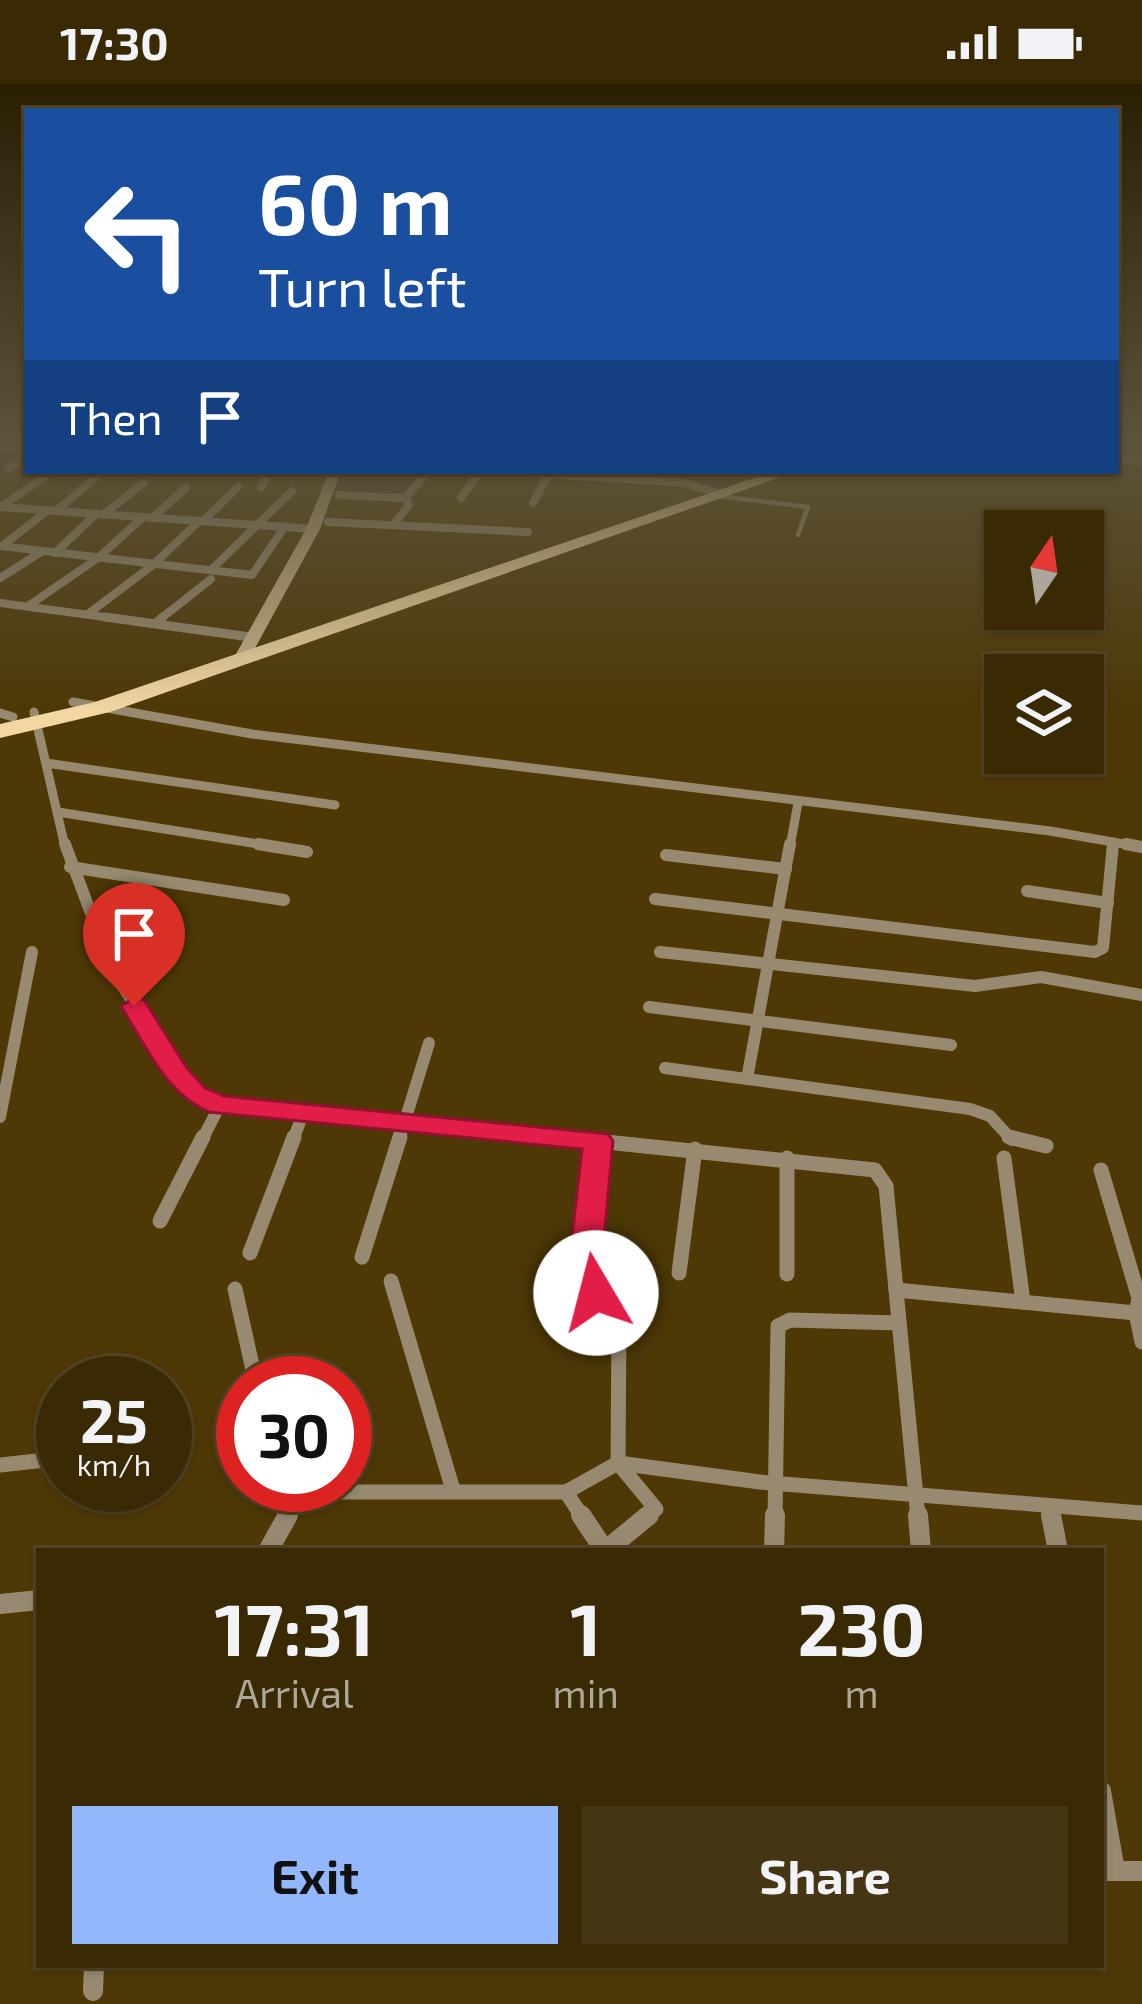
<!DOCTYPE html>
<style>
:root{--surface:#3a2a04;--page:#453613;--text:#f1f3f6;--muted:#aba79a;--line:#544626;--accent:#93b7fd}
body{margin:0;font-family:"Exo 2",sans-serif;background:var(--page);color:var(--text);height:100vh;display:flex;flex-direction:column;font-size:45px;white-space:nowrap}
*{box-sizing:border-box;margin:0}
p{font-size:39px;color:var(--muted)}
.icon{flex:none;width:66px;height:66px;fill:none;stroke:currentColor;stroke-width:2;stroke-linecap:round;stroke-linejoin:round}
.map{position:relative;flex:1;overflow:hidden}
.details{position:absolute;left:36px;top:1464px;width:1068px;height:420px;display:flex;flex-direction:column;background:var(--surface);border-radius:0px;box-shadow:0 3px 9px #0004,0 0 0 3px var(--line)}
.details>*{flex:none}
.banner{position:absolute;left:24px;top:24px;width:1095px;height:366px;border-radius:0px;box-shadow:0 3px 9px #0004,0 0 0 3px var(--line);background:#1a4fa0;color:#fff;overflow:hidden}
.needle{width:78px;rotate:13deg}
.fabs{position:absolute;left:984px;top:426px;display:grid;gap:24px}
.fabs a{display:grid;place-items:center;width:120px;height:120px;border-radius:0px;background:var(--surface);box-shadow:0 3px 9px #0004,0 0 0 3px var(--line);font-size:60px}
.speed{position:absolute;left:36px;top:1272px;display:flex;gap:24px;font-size:60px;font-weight:700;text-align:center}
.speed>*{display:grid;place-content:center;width:156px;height:156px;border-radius:50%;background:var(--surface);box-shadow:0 3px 9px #0004,0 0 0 3px var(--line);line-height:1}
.speed small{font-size:30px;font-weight:400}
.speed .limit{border:18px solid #d22;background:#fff;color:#111}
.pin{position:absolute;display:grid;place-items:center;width:102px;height:102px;color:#fff;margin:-123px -51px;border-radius:50% 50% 50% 0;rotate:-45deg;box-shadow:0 0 12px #0007}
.pin .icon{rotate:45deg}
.me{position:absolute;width:132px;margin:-66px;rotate:352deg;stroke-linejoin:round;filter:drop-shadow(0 0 9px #0008)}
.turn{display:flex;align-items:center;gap:42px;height:252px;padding:0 36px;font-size:54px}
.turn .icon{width:156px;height:156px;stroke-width:2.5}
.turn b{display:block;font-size:84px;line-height:102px}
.then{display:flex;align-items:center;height:114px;padding:0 36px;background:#0003;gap:24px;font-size:45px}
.eta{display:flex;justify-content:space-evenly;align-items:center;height:204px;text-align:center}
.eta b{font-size:72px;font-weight:700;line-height:84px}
.button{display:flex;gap:24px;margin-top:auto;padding:24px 36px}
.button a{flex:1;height:138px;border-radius:0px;background:var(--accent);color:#111;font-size:48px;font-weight:700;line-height:138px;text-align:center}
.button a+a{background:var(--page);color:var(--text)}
.status{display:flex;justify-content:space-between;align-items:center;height:84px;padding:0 60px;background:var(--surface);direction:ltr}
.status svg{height:33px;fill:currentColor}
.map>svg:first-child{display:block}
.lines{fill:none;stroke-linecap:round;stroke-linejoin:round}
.lane{stroke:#978a71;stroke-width:4.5}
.street-far4{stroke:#978a71;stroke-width:8}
.street-far3{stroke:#978a71;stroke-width:9}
.street-far2{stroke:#978a71;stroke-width:12}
.street-far1{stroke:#978a71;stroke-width:15}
.street{stroke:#978a71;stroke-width:20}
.secondary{fill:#cab58d;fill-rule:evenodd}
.primary{fill:#f2d7a3;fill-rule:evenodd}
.route{fill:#e11d48;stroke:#92132f;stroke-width:3}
</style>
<div class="status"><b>17:30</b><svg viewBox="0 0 49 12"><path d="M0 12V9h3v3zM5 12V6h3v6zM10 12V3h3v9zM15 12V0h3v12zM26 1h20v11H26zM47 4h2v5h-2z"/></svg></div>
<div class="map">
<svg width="1142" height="1920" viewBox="0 0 1142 1920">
<rect width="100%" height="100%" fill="#4d3806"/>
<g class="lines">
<path class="lane" d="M 719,412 L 808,423 L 798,451"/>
<g class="street-far4">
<path d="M 0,364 L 27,366"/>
<path d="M 1116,373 L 1142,377"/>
<path d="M 8,385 L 27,372"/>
<path d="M 138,387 L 166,387"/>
<path d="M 498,387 L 686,399 L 723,411"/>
<path d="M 261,403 L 270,387"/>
<path d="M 339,411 L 405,414 L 429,387"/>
<path d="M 461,414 L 480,387"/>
<path d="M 533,419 L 550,388"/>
<path d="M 2,422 L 53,387"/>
<path d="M 0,423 L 313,445"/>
<path d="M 56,427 L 94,395"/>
<path d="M 103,431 L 143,399"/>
<path d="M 152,434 L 186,404"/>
<path d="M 203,437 L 238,403"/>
<path d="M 328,438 L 528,448"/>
<path d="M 393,441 L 409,421 L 405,414"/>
<path d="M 0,462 L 252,491 L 285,442"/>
<path d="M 2,462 L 47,427"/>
<path d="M 55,469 L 96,430"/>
<path d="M 211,486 L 292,407"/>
<path d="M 0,494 L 41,468"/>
<path d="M 0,519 L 127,536"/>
<path d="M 28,522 L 98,474 L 143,433"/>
<path d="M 88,530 L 154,480 L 199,437"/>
<path d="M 159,536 L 211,495"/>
</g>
<g class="street-far3">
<path d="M 105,533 L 250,553"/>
<path d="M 156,539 L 163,533"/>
<path d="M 73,618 L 252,650 L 1050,747 L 1142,763"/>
<path d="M 34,628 L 65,763"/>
<path d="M 0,629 L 13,633"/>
<path d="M 46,679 L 335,721"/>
<path d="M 58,728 L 277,763"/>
<path d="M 790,763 L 798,719"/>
<path d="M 1113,763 L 1113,758"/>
</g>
<g class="street-far2">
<path d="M 65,760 L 113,888 L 195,1011 L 220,1021 L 254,1025 L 591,1056"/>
<path d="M 258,760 L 307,768"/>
<path d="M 1126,760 L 1142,763"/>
<path d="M 666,771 L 786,785"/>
<path d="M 70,783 L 284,816"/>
<path d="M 1027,807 L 1108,819"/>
<path d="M 655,815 L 1095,868 L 1103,864 L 1113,760"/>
<path d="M 660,868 L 975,902 L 1041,893 L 1142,911"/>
<path d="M 649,923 L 951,961"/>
<path d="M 665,984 L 970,1025 L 990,1032 L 1012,1056"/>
<path d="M 747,995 L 790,760"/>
<path d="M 0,1033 L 32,868"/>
<path d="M 202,1056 L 220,1021"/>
<path d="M 293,1056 L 303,1030"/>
<path d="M 399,1056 L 429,959"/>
</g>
<g class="street-far1">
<path d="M 558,1053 L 875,1086 L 886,1102 L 918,1434"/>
<path d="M 1009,1053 L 1046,1062"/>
<path d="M 598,1057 L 585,1187 L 588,1199 L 619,1236 L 618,1379 L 656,1425 L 645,1434"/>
<path d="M 787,1074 L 787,1190"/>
<path d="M 1004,1074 L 1023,1218"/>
<path d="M 1101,1086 L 1139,1214 L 1136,1229"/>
<path d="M 160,1137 L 203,1053"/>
<path d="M 250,1169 L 294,1053"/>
<path d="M 362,1173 L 400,1053"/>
<path d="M 679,1189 L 695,1065"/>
<path d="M 391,1197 L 453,1406"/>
<path d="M 235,1205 L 256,1299"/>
<path d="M 896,1206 L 1136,1229 L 1142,1258"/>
<path d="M 0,1381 L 63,1374"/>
<path d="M 279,1401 L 286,1434"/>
<path d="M 566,1408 L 583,1434"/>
<path d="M 1049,1422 L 1051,1434"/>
<path d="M 286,1434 L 300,1408 L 566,1408 L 618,1379 L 760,1398 L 1142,1429"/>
<path d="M 775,1434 L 778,1242 L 790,1236 L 899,1239"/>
</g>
<g class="street">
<path d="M 581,1431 L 605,1467"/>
<path d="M 918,1431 L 921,1467"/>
<path d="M 1051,1431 L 1058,1467"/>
<path d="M 268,1467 L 288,1431"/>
<path d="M 605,1467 L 649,1431"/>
<path d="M 774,1467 L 775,1431"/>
<path d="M 0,1520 L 39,1516"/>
<path d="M 1101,1707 L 1115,1787"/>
<path d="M 1101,1787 L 1142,1787"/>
<path d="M 93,1907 L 94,1881"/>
</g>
<path class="secondary" d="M 329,387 L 341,387 L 320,445 L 248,577 L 234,580 L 232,577 L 306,445 Z"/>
<path class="primary" d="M 775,387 L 798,387 L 110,628 L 0,654 L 0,640 L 95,618 Z"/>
</g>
<linearGradient id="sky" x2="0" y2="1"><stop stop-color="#2a1f03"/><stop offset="0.57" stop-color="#5c533b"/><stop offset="1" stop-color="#5c533b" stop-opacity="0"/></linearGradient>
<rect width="1142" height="628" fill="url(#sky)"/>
<path class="route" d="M 134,914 L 144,916 L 187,984 L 205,1004 L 224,1012 L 608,1050 L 613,1057 L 601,1187 L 612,1209 L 607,1218 L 596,1221 L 584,1218 L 568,1187 L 582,1065 L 209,1028 C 165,1009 146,962 121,922 Z"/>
</svg>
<div class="fabs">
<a><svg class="needle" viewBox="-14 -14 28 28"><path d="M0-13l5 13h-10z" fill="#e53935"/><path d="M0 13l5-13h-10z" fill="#aba79a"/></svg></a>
<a><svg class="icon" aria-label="layers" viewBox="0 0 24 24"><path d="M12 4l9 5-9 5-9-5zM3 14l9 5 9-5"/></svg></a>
</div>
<div class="speed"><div>25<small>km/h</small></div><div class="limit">30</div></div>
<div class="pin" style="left:134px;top:922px;background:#d93025"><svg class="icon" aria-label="arrive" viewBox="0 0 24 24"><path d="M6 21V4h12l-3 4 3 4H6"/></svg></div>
<svg class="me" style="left:596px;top:1209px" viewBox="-20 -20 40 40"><circle r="19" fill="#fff"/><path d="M0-13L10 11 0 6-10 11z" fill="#e11d48"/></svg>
<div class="banner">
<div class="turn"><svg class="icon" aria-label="left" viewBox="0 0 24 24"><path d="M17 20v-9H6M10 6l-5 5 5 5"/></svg><div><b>60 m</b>Turn left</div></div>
<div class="then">Then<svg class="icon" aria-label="arrive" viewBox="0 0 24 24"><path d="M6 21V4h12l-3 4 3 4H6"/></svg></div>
</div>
<section class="details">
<div class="eta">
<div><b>17:31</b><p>Arrival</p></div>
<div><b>1</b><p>min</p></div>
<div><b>230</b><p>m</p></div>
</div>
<div class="button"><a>Exit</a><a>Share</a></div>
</section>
</div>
